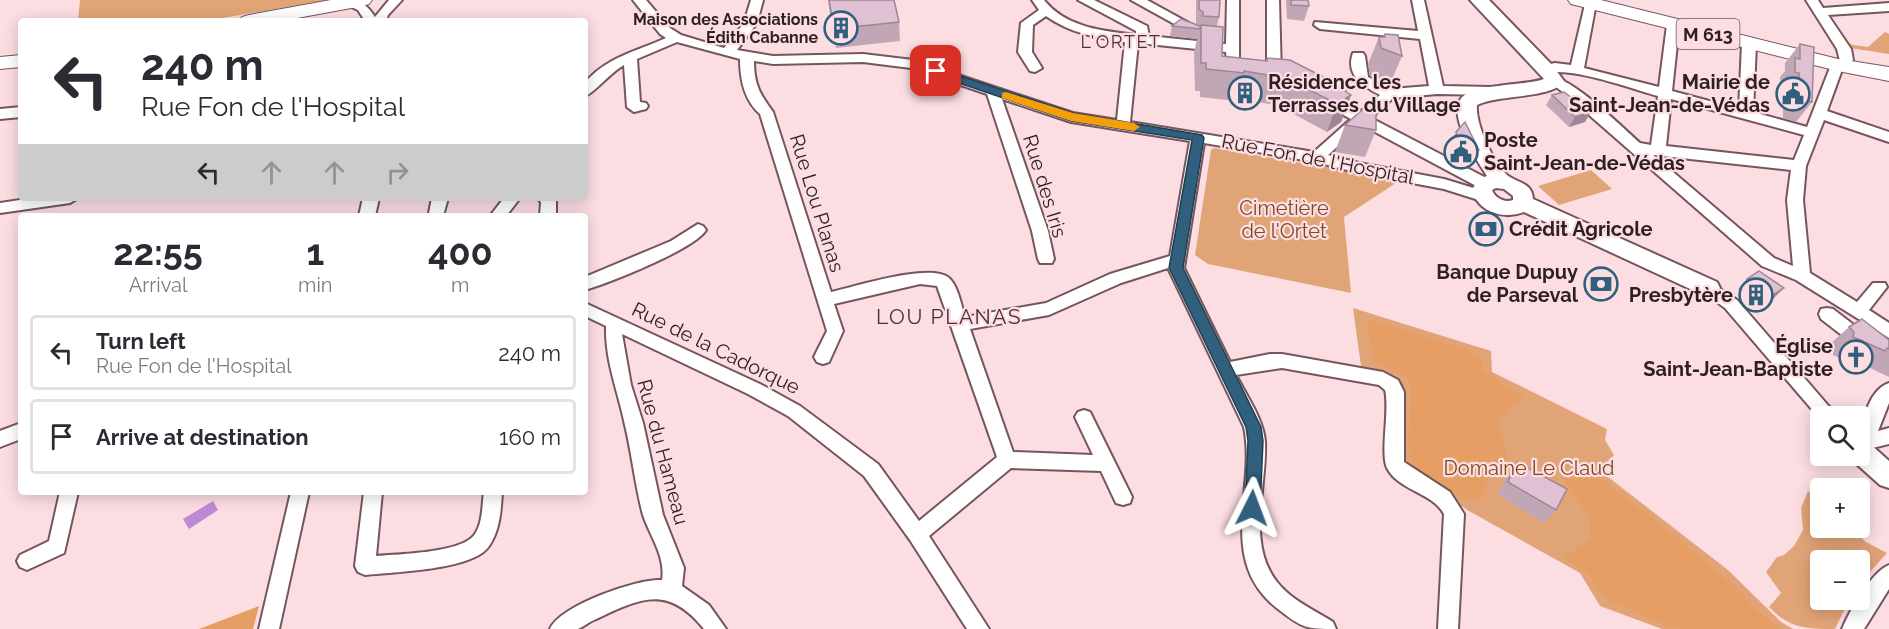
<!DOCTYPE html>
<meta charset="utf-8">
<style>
:root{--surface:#fff;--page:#f2f2f3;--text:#2b2b33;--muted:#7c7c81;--line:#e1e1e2}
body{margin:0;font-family:Raleway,sans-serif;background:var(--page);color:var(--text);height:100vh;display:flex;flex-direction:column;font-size:22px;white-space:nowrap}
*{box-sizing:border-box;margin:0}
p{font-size:20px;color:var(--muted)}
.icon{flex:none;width:33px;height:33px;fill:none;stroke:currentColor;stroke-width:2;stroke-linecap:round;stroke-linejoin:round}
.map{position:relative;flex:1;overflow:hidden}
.details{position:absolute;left:18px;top:213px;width:570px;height:282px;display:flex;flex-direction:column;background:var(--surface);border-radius:6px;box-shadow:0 3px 15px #0003}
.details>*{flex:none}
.banner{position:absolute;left:18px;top:18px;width:570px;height:183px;border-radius:6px;box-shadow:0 3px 15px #0003;background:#fff;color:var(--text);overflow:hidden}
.tools{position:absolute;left:1810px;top:406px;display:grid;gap:12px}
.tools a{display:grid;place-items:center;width:60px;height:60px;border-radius:6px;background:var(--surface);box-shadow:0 3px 15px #0003;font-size:30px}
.pin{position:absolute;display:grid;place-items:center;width:51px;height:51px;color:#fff;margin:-26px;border-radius:12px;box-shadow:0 3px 9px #0006}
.me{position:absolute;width:66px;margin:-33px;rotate:3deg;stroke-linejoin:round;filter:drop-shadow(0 0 4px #0008)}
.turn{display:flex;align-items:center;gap:21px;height:126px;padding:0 24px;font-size:27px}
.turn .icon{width:78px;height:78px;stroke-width:2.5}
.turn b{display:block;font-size:42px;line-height:51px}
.lanes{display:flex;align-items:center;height:57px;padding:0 24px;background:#0003;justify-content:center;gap:30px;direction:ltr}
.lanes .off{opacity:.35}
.eta{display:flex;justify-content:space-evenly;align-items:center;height:102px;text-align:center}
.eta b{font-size:36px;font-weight:700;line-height:42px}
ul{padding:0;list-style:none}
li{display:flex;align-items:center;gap:18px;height:75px;margin:0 12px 9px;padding:0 12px;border:3px solid var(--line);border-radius:6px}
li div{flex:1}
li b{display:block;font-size:22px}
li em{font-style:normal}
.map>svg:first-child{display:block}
.green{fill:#e1a477}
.forest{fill:#e79e64}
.water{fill:#bd8bd3}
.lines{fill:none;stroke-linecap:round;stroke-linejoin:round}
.street-casing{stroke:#76565c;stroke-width:4}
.secondary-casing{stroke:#76565c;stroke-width:4}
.primary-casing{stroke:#76565c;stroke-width:2}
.street{fill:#fff;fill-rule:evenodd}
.secondary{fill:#fff;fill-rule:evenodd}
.primary{fill:#fff;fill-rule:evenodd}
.wall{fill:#c1a6b6}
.shaded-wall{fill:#9d8794}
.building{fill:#e0c1d4;stroke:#9d8794;stroke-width:1.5}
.route{fill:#30607e;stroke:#1f3e52;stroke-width:1.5}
.slow{fill:#f59e0b}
.labels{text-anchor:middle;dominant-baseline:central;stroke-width:4.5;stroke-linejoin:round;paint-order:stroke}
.far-poi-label{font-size:16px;font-weight:bold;fill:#2d1f22;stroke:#fcdde2;text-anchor:end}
.shield{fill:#fcdde2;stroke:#6b585c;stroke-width:1.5}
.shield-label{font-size:18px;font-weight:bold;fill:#2d1f22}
.far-neighbourhood-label{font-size:18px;letter-spacing:1.5px;fill:#4d3036;stroke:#fcdde2}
.poi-label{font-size:20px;font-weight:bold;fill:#2d1f22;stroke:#fcdde2;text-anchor:end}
.street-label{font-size:20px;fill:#2d1f22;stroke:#fcdde2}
.park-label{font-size:20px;fill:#7b4a21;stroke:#fcdde2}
.neighbourhood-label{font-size:21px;letter-spacing:1.5px;fill:#4d3036;stroke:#fcdde2}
</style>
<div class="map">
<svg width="1889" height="629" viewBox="0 0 1889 629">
<rect width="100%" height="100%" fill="#fcdde2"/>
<g class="green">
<path d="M 80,0 L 328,0 L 205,21 L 78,21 Z"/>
<path d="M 1885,32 L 1889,34 L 1889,54 L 1850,48 L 1847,44 L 1868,47 Z"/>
<path d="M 1214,148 L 1396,179 L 1396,183 L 1344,217 L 1351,293 L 1208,264 L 1195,255 L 1211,150 Z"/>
<path d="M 1591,170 L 1612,189 L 1559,205 L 1538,186 Z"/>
<path d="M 1353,308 L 1491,351 L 1492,372 L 1607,429 L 1605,440 L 1614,455 L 1599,470 L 1728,570 L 1781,622 L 1793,629 L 1662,629 L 1600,606 L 1580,573 L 1469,511 L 1407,469 L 1400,461 L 1400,392 L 1361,366 Z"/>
<path d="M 1808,491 L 1821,502 L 1821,528 L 1850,528 L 1866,542 L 1887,553 L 1860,583 L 1860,561 L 1821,561 L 1821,600 L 1849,600 L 1835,629 C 1808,629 1790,629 1769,607 L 1781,593 L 1766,572 L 1777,557 L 1784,555 L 1794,546 L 1803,530 L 1801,508 Z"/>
</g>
<g class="forest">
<path d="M 1372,320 L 1468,350 L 1481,358 L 1484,372 L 1522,396 L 1523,403 L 1512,404 L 1497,423 L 1505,443 L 1507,458 C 1501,463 1492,469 1489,477 C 1484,488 1489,490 1480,501 L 1460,497 L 1415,469 L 1408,448 L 1411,394 L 1409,379 L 1374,361 L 1366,324 Z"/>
<path d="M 1587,471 L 1598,476 L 1688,546 L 1736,588 L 1755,609 L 1781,629 L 1683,629 L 1668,626 L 1606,599 L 1587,573 L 1564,558 C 1572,549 1583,546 1591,536 L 1588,515 L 1563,480 L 1570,473 Z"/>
<path d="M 259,606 L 253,629 L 199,629 Z"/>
</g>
<path class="water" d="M 213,501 L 218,510 L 189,529 L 183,519 Z"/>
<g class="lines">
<defs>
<g id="street">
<path d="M 346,0 C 361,0 367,5 375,17 L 389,0 L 402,0 L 388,15 L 386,21 L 365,21 L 358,10 L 347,5 Z"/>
<path d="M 633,0 L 646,0 L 670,28 L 681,35 L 724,48 L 744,23 L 751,0 L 763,0 L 757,23 L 737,50 L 773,56 L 863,54 L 913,60 L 1073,113 L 1117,120 L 1125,42 C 1097,38 1070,33 1046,16 L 1033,25 L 1032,52 L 1042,68 L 1035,72 L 1030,71 L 1018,52 L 1021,23 L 1039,10 L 1032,0 L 1044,0 C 1066,28 1104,31 1136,35 L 1136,31 L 1078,0 L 1094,0 L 1147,26 L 1149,36 L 1226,44 L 1227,0 L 1239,0 L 1239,60 L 1237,63 L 1227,63 L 1226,52 L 1138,43 L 1130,122 L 1314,152 L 1351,119 L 1321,103 L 1319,100 L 1321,97 L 1331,97 L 1360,112 L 1380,95 C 1363,86 1345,75 1353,53 L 1363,53 L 1365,56 L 1368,77 L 1391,89 L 1429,86 L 1420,39 L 1320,29 L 1314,25 L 1315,22 L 1418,31 L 1412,0 L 1424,0 L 1443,86 L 1491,87 L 1498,91 L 1491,95 L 1437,94 L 1393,98 L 1371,118 L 1490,180 L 1492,184 L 1490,188 L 1480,188 L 1362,125 L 1328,155 L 1359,163 L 1444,179 L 1490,193 L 1492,197 L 1490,201 L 1485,202 L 1444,189 L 1359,173 L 1316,162 L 1204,143 L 1184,268 L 1230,362 L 1270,354 L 1282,354 L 1383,372 L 1398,380 L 1404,392 L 1404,462 L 1450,492 L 1464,514 L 1458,629 L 1438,629 L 1444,514 C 1432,492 1399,491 1387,468 C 1380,453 1390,409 1385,390 L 1379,385 L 1282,368 L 1236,375 C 1246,395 1264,420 1265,442 C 1267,487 1246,543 1277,582 C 1291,600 1314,610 1333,622 L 1336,629 C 1306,629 1302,628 1278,609 C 1215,560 1257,488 1244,427 L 1168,268 L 1121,283 L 1049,315 L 970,329 L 1013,452 L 1093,455 L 1075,417 L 1078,412 L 1084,410 L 1090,412 L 1132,497 L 1130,503 L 1123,505 L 1116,503 L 1101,471 L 1011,468 L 929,536 L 989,629 L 967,629 L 910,540 L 864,476 L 788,416 L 748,394 L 622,334 L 631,385 L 643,423 L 663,515 L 684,568 L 682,586 L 709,605 L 726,629 L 704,629 C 667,583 639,599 594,620 C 589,622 583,627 578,629 C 570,629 558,629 550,629 C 559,606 638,578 662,580 C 666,557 650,536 643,515 C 635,485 632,454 625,425 C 618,391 605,361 606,326 L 585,316 L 585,303 L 760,384 L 800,406 L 878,464 L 919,521 L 997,457 L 937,286 L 920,284 L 834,304 L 843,331 L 829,362 L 823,364 L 817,362 L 814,357 L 827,331 L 760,114 C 744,100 740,79 740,59 L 677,42 L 637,59 L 640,102 L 646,103 L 648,106 L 646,109 L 634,112 L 627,107 L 624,65 C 611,72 593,94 585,96 L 585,83 C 606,57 638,51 666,38 L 660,34 ZM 754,61 L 773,64 L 863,62 L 911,68 L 987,94 L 1032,231 L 1038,259 L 1040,263 L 1052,263 L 1054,259 L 1048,231 L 1002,99 L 1071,122 L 1190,141 L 1170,256 L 1110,274 L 1046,303 L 965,317 C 961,305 958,286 949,278 C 931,262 854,287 831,292 L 773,112 C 760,94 754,85 754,61 Z"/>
<path d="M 1131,0 L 1147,0 L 1198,28 L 1197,31 L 1187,31 Z"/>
<path d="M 1267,0 L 1279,0 L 1281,75 L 1274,79 L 1267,75 Z"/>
<path d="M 1586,0 L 1593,0 L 1596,3 L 1584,68 L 1659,87 L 1667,25 L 1668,22 L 1678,22 L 1679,25 L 1672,91 L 1739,109 L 1742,44 L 1749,40 L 1754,41 L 1756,44 L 1753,112 L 1807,127 L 1831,65 L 1833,62 L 1840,61 L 1837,49 L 1806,0 L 1818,0 L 1823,8 L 1889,3 L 1889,11 L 1828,15 L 1851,49 L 1853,60 L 1851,63 L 1844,64 L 1827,111 L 1889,132 L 1889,142 L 1824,120 L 1806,166 L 1803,200 L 1810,273 L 1857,302 L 1873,283 L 1885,283 L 1887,287 L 1869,310 L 1889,323 L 1889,338 L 1796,280 L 1762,266 L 1564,93 L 1548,81 L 1550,78 C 1568,73 1625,130 1640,143 L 1651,145 L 1658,96 C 1629,88 1573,67 1546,73 L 1539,69 L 1541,66 L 1555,63 L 1571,65 ZM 1671,99 L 1804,135 L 1794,160 L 1666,146 ZM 1653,155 L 1791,170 L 1787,200 L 1793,266 L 1774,258 Z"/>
<path d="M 21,107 L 21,117 L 0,119 L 0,109 Z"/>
<path d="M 33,198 L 78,198 L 70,203 L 0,213 L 0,203 Z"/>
<path d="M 363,198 L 379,198 L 375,216 L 359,216 Z"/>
<path d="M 432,198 L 448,198 L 443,216 L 431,216 L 429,213 Z"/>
<path d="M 504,198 L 520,198 L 506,216 L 490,216 Z"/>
<path d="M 537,198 L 556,198 L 556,216 L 540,216 L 541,202 Z"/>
<path d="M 698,224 L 703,226 L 706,230 C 695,249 609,283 585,290 L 585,277 L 671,241 Z"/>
<path d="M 1709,282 L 1737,300 L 1838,417 L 1821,417 L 1821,420 L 1725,308 L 1703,292 L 1701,288 L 1703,284 Z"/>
<path d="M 1827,308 L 1833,309 L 1889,352 L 1889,369 L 1883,367 L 1821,319 L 1819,314 L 1821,309 Z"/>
<path d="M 1889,383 L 1889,403 L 1878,431 L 1889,428 L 1889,444 L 1860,451 C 1860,430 1866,391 1889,383 Z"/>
<path d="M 21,423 L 21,439 L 0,447 L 0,431 Z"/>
<path d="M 60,492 L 78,492 L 64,553 L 27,570 L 20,567 L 17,561 L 20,555 L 49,541 Z"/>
<path d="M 291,492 L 309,492 L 279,629 L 259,629 Z"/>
<path d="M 364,492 L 382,492 L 376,556 C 398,554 463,553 475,534 C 483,522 482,505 484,492 L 502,492 C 501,510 500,530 489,546 C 474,570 393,572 365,575 L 358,572 L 355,566 Z"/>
<path d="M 1889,565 L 1889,589 L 1864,629 L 1842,629 C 1849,612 1871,572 1889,565 Z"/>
</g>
<g id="secondary">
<path d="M 1470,0 L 1489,0 L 1552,65 L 1564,81 C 1553,99 1498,94 1477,105 C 1475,124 1493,162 1507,175 C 1517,183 1532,182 1533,199 L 1717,282 L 1720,288 L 1717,294 L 1709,296 L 1701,294 L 1524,212 C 1504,220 1478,212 1472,190 L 1478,179 L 1487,176 C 1477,161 1449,118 1460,100 C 1466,90 1487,87 1498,86 C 1513,83 1529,84 1544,79 ZM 1496,188 L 1504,189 L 1513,196 L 1513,200 C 1504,203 1495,198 1492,190 Z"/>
<path d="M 1860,440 L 1869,443 L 1889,461 L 1889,488 L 1880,485 L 1851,459 L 1850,456 L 1860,456 Z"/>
</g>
<g id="primary">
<path d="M 331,0 L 372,0 L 369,4 L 362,6 L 281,21 L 239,21 L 242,17 L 249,15 Z"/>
<path d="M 1568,0 L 1601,0 L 1838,59 L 1889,67 L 1889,81 L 1838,71 L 1571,4 Z"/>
<path d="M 21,55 L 21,67 L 0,69 L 0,57 Z"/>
</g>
</defs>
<use href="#street" class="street-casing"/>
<use href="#secondary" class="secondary-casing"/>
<use href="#primary" class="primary-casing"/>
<use href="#street" class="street"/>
<use href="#secondary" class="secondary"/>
<use href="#primary" class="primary"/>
</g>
<g class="wall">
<path d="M 828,0 L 894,0 L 899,22 L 900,41 L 836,48 L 830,14 Z"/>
<path d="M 1196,0 L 1220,0 L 1219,17 L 1217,26 L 1222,56 L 1266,61 L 1267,58 L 1351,95 L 1341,122 L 1327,132 L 1277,105 L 1237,99 L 1236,101 L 1200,97 L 1200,91 L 1195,91 L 1194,52 L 1197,39 L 1170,36 L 1172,26 L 1196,24 Z"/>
<path d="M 1286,0 L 1308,0 L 1309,6 L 1304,21 L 1287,19 Z"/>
<path d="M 1385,34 L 1402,56 L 1390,84 L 1370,76 L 1368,64 L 1379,37 L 1384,37 Z"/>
<path d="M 1800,44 L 1812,102 L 1796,122 L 1783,118 L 1783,92 L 1780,91 L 1780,77 L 1785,71 L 1785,63 Z"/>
<path d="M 1552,95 L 1585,122 L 1569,127 L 1546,105 Z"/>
<path d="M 1345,125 L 1376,130 L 1365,157 L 1335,152 Z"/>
<path d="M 1456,132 L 1479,150 L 1474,160 L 1470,163 L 1457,157 L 1451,142 Z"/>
<path d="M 1747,279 L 1774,298 L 1762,306 L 1756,302 L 1751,305 L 1739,297 L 1743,292 L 1738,289 Z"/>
<path d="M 1849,327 L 1889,340 L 1889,377 L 1868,367 L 1864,370 L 1833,355 L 1833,350 L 1829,345 Z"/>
<path d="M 1517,462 L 1556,510 L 1544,523 L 1498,495 L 1507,475 Z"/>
</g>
<g class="shaded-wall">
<path d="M 1347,89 L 1343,100 L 1351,95 L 1341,122 L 1327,132 L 1337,104 L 1345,91 Z"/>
<path d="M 1591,112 L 1585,122 L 1569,127 L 1575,117 Z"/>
<path d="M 1479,150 L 1474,160 L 1470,163 L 1475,153 Z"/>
<path d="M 1784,288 L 1774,298 L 1762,306 L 1771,296 Z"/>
<path d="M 1766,292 L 1756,302 L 1751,305 L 1760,296 Z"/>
</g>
<g class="building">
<path d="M 829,0 L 894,0 L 899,22 L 834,29 Z"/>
<path d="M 1199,0 L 1220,0 L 1219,17 L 1203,16 L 1203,12 L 1199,9 Z"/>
<path d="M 1291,0 L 1308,0 L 1309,6 L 1291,5 Z"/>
<path d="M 1181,19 L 1200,26 L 1200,29 L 1172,26 Z"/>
<path d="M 1201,25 L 1223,27 L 1222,56 L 1267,61 L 1267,58 L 1290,60 L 1347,89 L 1345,91 L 1351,95 L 1337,104 L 1286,78 L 1244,71 L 1244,73 L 1206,69 L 1206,63 L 1201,63 Z"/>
<path d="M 1385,34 L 1398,35 L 1402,56 L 1381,48 L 1379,37 L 1385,37 Z"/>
<path d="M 1800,44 L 1814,47 L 1812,102 L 1799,99 L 1799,73 L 1795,72 L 1795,58 L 1800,59 Z"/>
<path d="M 1564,92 L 1591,112 L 1575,117 L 1552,95 Z"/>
<path d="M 1369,104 L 1376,107 L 1376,130 L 1345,125 Z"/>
<path d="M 1465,122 L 1479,150 L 1475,153 L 1462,147 L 1456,132 Z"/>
<path d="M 1759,271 L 1784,288 L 1771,296 L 1766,292 L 1760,296 L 1748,287 L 1753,283 L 1747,279 Z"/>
<path d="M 1862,319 L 1889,340 L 1889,349 L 1887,348 L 1885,351 L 1853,337 L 1854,332 L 1849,327 Z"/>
<path d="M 1517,462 L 1567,489 L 1556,510 L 1508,482 Z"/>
</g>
<path class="route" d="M 936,68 L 1073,113 L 1202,135 L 1204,138 L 1183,268 L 1261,427 L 1263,441 L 1260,508 L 1258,513 L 1252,515 L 1247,513 L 1245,508 L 1248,441 L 1246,427 L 1169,268 L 1192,140 L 1071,121 L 932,74 L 932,69 Z"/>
<path class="slow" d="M 1006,92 L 1073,113 L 1134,123 L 1140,127 L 1134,131 L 1071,121 L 1002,98 L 1002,93 Z"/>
<defs>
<symbol id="building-ring" viewBox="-11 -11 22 22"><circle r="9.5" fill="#fcdde2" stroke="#30607e" stroke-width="1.5"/><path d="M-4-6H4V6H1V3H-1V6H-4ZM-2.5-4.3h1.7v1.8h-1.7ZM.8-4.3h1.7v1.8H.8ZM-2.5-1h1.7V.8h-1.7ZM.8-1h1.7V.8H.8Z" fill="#30607e"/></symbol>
<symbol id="civic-ring" viewBox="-11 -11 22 22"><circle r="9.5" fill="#fcdde2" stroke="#30607e" stroke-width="1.5"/><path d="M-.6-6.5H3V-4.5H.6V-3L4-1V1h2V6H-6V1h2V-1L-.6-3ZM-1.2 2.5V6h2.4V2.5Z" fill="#30607e"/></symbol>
<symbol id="bank-ring" viewBox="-11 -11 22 22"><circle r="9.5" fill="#fcdde2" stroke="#30607e" stroke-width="1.5"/><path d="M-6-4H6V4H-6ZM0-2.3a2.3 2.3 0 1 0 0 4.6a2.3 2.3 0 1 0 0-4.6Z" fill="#30607e"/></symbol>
<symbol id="church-ring" viewBox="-11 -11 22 22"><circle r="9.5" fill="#fcdde2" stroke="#30607e" stroke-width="1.5"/><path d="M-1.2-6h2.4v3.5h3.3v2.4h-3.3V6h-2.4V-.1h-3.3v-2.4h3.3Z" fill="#30607e"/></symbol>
</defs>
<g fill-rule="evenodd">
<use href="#building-ring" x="822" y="9" width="38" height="38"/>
<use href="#building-ring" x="1226" y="74" width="38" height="38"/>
<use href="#civic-ring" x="1774" y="75" width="38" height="38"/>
<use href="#civic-ring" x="1442" y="133" width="38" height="38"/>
<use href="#bank-ring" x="1467" y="210" width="38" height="38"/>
<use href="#bank-ring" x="1582" y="265" width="38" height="38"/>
<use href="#building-ring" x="1737" y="276" width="38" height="38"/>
<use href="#church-ring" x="1837" y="338" width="38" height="38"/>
</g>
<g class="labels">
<g class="far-poi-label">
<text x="818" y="19">Maison des Associations<tspan x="818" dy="18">Édith Cabanne</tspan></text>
</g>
<rect class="shield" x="1676.5" y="19" width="63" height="30" rx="4.5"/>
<g class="shield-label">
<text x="1708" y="34">M 613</text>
</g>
<g class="far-neighbourhood-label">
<text x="1121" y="41">L'ORTET</text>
</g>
<g class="poi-label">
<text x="1268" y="82" text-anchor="start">Résidence les<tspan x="1268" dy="23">Terrasses du Village</tspan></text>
<text x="1770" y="82">Mairie de<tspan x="1770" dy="23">Saint-Jean-de-Védas</tspan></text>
<text x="1484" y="140" text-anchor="start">Poste<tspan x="1484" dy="23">Saint-Jean-de-Védas</tspan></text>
<text x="1509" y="229" text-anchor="start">Crédit Agricole</text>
<text x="1578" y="272">Banque Dupuy<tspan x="1578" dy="23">de Parseval</tspan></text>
<text x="1733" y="295">Presbytère</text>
<text x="1833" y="346">Église<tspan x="1833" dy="23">Saint-Jean-Baptiste</tspan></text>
</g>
<g class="street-label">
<text transform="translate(1318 159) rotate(11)">Rue Fon de l'Hospital</text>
<text transform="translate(1045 186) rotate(73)">Rue des Iris</text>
<text transform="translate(817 203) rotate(73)">Rue Lou Planas</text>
<text transform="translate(716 348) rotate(26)">Rue de la Cadorque</text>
<text transform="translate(663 452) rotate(75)">Rue du Hameau</text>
</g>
<g class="park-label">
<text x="1284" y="208">Cimetière<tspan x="1284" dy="23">de l'Ortet</tspan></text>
<text x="1529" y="468">Domaine Le Claud</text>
</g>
<g class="neighbourhood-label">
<text x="949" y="316">LOU PLANAS</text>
</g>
</g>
</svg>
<div class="tools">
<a><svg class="icon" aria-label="search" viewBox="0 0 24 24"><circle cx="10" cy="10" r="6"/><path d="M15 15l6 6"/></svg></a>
<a>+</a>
<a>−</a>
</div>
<div class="pin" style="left:936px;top:71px;background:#d93025"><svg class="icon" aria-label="arrive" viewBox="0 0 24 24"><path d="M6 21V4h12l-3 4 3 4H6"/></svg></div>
<svg class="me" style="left:1252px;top:508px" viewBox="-20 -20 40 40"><path d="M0-17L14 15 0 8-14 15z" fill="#30607e" stroke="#fff" stroke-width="4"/></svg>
<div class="banner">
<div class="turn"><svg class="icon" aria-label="left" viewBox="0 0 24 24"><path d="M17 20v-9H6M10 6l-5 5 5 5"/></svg><div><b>240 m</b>Rue Fon de l'Hospital</div></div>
<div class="lanes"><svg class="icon" aria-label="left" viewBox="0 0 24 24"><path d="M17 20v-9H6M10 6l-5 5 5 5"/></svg><svg class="icon off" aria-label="ahead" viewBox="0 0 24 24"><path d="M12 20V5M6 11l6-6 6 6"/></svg><svg class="icon off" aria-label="ahead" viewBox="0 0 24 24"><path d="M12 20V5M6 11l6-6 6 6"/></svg><svg class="icon off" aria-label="right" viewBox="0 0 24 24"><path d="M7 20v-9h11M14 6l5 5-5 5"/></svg></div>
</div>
<section class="details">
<div class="eta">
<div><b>22:55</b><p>Arrival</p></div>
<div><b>1</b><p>min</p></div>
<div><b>400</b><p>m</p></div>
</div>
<ul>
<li><svg class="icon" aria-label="left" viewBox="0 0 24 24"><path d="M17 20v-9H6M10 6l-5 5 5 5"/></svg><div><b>Turn left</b><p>Rue Fon de l'Hospital</p></div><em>240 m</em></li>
<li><svg class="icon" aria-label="arrive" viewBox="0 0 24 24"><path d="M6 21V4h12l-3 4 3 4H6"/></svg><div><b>Arrive at destination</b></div><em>160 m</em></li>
</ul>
</section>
</div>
